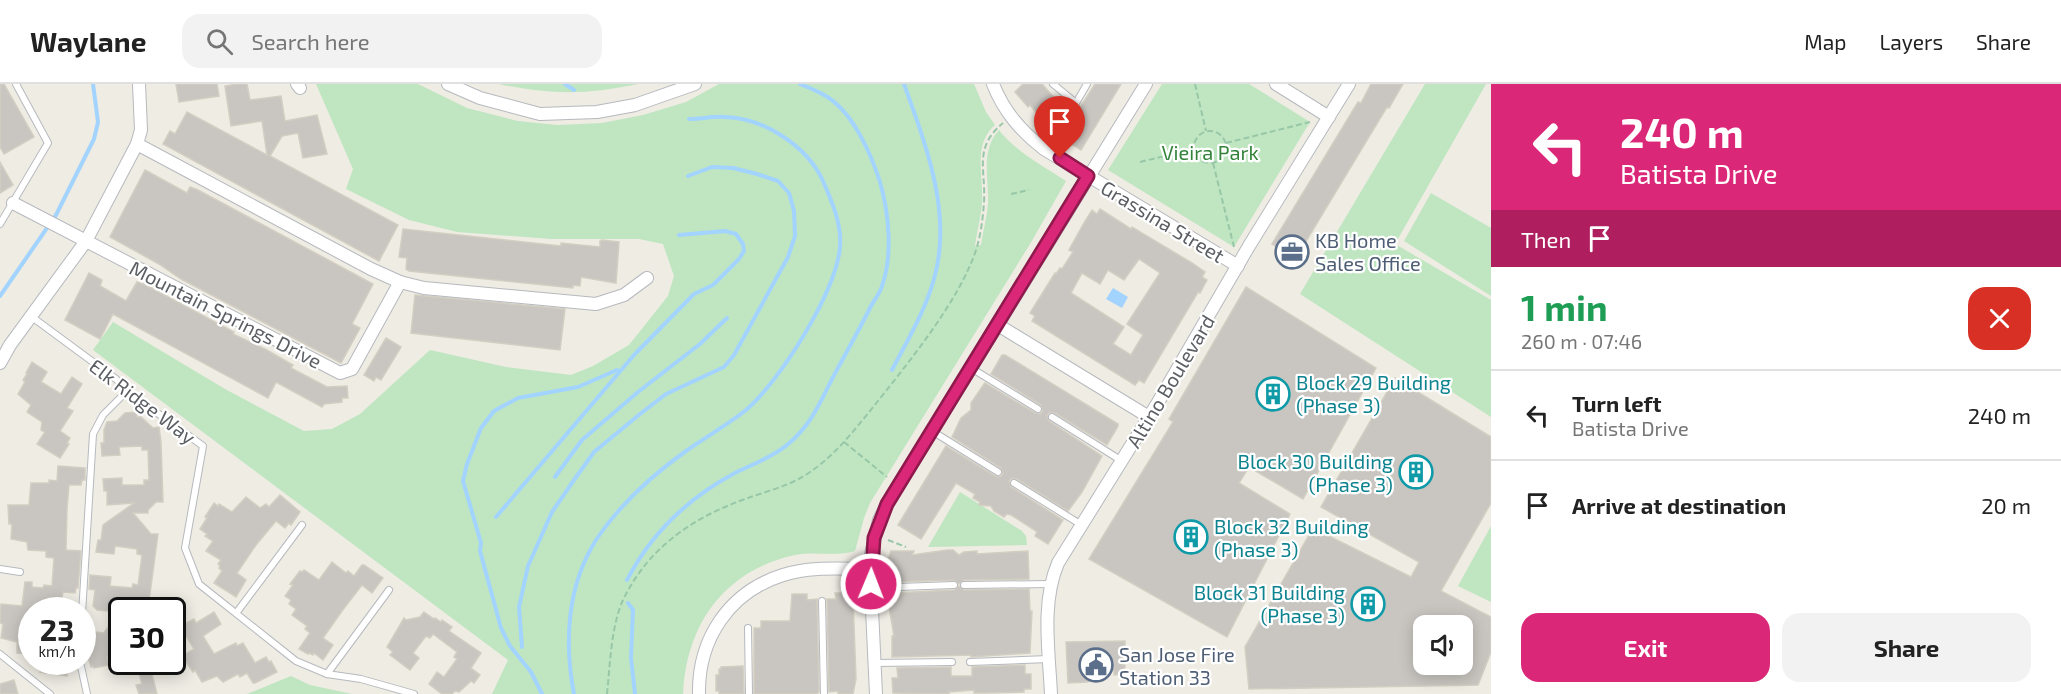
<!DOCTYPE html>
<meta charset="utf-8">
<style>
:root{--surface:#fff;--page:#f2f2f2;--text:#222;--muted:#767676;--line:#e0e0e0;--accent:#db2777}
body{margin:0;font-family:"Exo 2",sans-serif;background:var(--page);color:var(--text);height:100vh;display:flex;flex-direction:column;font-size:22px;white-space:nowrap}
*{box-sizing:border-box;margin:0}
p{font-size:20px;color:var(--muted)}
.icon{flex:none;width:33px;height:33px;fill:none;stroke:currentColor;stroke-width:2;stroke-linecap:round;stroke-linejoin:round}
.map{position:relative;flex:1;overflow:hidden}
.side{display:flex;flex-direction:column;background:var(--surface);width:570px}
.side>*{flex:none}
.guide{background:#db2777;color:#fff;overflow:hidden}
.fabs{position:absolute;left:1413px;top:531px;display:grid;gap:12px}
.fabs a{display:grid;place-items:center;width:60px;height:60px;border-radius:12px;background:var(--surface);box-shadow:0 3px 15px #0003;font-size:30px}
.speed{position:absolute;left:18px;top:513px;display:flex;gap:12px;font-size:30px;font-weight:700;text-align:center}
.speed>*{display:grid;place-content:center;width:78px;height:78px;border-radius:50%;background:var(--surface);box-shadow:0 3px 15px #0003;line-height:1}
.speed small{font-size:15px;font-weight:400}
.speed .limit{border:3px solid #111;border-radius:9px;background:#fff;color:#111}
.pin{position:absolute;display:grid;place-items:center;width:51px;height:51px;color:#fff;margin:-62px -26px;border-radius:50% 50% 50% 0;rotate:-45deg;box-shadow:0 0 6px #0007}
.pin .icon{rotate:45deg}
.me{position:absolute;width:66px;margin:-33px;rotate:1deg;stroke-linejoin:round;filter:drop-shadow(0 0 4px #0008)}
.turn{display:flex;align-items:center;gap:21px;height:126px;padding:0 30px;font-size:27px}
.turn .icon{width:78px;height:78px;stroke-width:2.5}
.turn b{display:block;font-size:42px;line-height:51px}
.then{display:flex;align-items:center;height:57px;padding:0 30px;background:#0003;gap:12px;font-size:22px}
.round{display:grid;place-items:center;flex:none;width:63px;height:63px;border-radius:18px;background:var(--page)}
.headline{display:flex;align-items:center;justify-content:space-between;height:102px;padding:0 30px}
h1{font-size:36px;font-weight:700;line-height:45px;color:#1e9e55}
.button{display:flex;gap:12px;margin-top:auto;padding:12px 30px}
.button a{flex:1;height:69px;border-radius:18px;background:var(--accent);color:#fff;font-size:24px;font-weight:700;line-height:69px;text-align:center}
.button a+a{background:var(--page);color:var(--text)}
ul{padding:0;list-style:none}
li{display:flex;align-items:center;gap:18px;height:90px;padding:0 30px;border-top:2px solid var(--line)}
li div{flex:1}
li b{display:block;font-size:22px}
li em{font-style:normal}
header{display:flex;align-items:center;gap:36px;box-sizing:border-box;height:84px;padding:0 30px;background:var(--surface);border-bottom:2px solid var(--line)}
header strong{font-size:28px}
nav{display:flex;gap:33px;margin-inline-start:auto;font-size:21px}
.search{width:420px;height:54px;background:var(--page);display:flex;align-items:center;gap:15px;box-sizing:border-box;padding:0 21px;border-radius:18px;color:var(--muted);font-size:22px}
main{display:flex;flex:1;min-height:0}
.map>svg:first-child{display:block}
.green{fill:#bfe6c1}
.water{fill:#a3d3ff}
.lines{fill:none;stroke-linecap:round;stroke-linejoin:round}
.stream{stroke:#a3d3ff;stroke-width:4}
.building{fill:#c9c6c1;stroke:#d3cec2;stroke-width:1.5;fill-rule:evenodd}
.lane-casing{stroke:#b6b9be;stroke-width:8}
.street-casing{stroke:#b6b9be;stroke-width:14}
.path{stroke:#98c7a8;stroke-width:2;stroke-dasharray:6 3;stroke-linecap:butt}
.lane{stroke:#fff;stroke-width:6}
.street{stroke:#fff;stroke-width:12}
.route-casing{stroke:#8e194d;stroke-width:15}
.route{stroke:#db2777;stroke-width:10}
.labels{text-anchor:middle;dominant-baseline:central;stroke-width:4.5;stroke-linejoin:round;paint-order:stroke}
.park-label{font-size:20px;fill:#33843a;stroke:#fff}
.street-label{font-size:20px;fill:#5b5f64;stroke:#fff}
.service-label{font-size:20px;fill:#4e5e75;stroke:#fff;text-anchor:start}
.culture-label{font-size:20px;fill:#0d838f;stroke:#fff;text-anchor:start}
</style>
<header>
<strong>Waylane</strong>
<div class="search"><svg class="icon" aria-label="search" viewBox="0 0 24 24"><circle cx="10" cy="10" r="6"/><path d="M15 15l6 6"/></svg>Search here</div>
<nav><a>Map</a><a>Layers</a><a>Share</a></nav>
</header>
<main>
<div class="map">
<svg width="1491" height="610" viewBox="0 0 1491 610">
<rect width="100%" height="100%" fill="#eeece3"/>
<g class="green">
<path d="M 316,0 L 418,0 L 467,24 L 518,37 L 557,41 L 602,39 L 643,31 L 686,18 L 719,0 L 974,0 L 986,28 L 995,41 C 972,61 984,92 982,119 C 981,133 977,147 975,162 L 981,161 C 983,147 987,133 988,119 C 989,93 980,67 999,46 C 1016,68 1043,82 1066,97 L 1030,160 L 870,419 L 864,434 L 855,467 C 836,473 815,467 795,471 C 725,486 686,540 683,610 L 492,610 L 508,576 L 93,266 L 113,238 L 225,305 L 304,347 L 332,345 L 360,330 L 430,266 L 506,283 L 571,291 L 593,282 L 629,261 L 668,212 L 674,192 L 663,160 L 639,155 L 552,155 L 457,148 L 409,136 L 346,105 L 353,85 Z"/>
<path d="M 499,0 L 638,0 C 585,11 552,11 499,0 Z"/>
<path d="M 1162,0 L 1249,0 L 1310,38 L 1234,163 L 1108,86 Z"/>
<path d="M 1425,0 L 1486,0 L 1395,160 L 1491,216 L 1491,333 L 1300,210 Z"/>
<path d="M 1431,109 L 1491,144 L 1491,212 L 1404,157 Z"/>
<path d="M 960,408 L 1022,447 L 1026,452 L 1027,461 L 928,463 Z"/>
<path d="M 1491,442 L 1491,518 L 1458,502 Z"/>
<path d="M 291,592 L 310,601 L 352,610 L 247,610 Z"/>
</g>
<path class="water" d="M 1113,204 L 1128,213 L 1122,224 L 1106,215 Z"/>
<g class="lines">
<g class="stream">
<path d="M 565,0 L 574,6"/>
<path d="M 0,212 L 56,131 L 94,55 L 98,38 L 93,0"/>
<path d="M 892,286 C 908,255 927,224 935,191 C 952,127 925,59 904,0"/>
<path d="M 555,393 L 582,356 L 638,308 L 700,260 L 727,234"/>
<path d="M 496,433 L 634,271 L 694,210 L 713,201 L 739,175 L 744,167 L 743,160 L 736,150 L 725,147 L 679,151"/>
<path d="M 627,496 C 652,448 688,414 735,389 C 753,380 771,374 787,361 C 815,338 822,312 839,282 C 850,262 861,242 871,222 C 875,215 880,209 882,202 C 893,171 889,129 880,98 C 871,70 854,31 829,14 C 820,8 810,4 800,0"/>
<path d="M 628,519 L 633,526 L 631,574 L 635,610"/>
<path d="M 522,563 L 519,523 L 528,482 L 552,428 L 574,396 L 594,368 L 640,330 L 666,310 L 724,283 L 734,271 L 788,173 L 795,152 L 794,127 L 789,109 L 778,97 L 757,90 L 733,84 L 712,83 L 688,92"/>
<path d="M 542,610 L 531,588 L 510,562 L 501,544 L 480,467 L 481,459 L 463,397 L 467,380 L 481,344 L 494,327 L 518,314 L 578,303 L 617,286"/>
<path d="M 574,610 C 564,558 567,502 596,456 C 620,420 651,392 686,367 C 706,353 727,341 746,326 C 780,297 836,208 840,163 C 842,140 832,118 823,97 C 807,62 764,34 725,33 C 713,32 701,35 689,35"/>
</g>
</g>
<g class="building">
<path d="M 0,0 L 4,0 L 34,53 L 4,70 L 0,63 Z"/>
<path d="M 176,0 L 217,0 L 219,12 L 179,18 Z"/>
<path d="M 237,0 L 247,0 L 250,16 L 281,12 L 285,37 L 317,31 L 327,70 L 303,74 L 298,49 L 282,52 L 270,72 L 398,141 L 379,177 L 163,60 L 170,47 L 175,50 L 187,28 L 267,71 L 262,37 L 231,42 L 225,2 Z"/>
<path d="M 1023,0 L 1042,0 L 1065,26 L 1047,41 L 1030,21 L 1028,23 L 1015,8 Z"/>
<path d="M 1095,0 L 1121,0 L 1081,66 L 1068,58 L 1070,55 L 1064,49 Z"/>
<path d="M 1371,0 L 1403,0 L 1389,24 L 1387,23 L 1361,66 L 1296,174 L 1272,160 L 1335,56 L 1358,18 L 1361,19 Z"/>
<path d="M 0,78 L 13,101 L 0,109 Z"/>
<path d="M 145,86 L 187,109 L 190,103 L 198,106 L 373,200 L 352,240 L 360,244 L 341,279 L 181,195 L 159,180 L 110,153 Z"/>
<path d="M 1100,125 L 1131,145 L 1132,143 L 1192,179 L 1205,188 L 1202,193 L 1207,196 L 1200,209 L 1198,208 L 1144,299 L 1139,296 L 1135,301 L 1032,237 L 1035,232 L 1030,229 L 1055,189 L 1056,190 L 1060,184 L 1062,185 L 1073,168 L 1069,166 L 1084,139 L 1092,126 L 1097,130 ZM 1139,175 L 1160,189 L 1127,240 L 1143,251 L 1131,271 L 1113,260 L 1124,243 L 1071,209 L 1082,189 L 1100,200 L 1108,186 L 1124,196 Z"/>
<path d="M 403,145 L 561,162 L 561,159 L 600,163 L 600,157 L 602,156 L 619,158 L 616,199 L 581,193 L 580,202 L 573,201 L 573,204 L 409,187 L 406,185 L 407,174 L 399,173 Z"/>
<path d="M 89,189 L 102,196 L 100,202 L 126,217 L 137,198 L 144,200 L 234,248 L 233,250 L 265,265 L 293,281 L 291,284 L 327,303 L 347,302 L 348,314 L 342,314 L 342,318 L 324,320 L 322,323 L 276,298 L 268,314 L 113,230 L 100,255 L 65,236 Z"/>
<path d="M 1246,203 L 1376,284 L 1303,415 L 1249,383 L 1239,399 L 1290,430 L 1227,553 L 1089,475 L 1173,338 L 1169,335 Z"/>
<path d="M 415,211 L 565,225 L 560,266 L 411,249 Z"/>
<path d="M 386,254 L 401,263 L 381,296 L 376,293 L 374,297 L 364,291 Z"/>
<path d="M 1002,271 L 1005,271 L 1118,340 L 1118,342 L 1107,361 L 1055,329 L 1050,328 L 1047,331 L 1049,337 L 1102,372 L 1082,408 L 1068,427 L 1017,395 L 1012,394 L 1009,397 L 1011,403 L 1063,436 L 1048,460 L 1035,452 L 1037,448 L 1033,445 L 1011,431 L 1007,430 L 1004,433 L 994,427 L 991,422 L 979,421 L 980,418 L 973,414 L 975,410 L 956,399 L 921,455 L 898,441 L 946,362 L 995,392 L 1000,393 L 1003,390 L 1001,384 L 952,353 L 961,334 L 971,326 L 971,319 L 984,300 L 985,299 L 1035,329 L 1040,330 L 1043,327 L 1041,321 L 991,290 Z"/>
<path d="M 32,278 L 47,288 L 41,298 L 61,310 L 72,293 L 82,300 L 67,324 L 73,327 L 60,347 L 70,354 L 67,359 L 69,360 L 60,374 L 37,360 L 45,348 L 41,346 L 42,338 L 27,328 L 31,321 L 18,310 L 25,298 L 23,296 L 27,290 L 26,289 Z"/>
<path d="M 1395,294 L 1491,353 L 1491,419 L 1441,507 L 1491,533 L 1491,568 L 1478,601 L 1249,605 L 1245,563 L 1313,444 L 1411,493 L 1419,478 L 1321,423 ZM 1424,542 L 1462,542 L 1462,580 L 1424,580 Z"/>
<path d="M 136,328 L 137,333 L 141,333 L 153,344 L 159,343 L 161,358 L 163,418 L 156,418 L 148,426 L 148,429 L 133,429 L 151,450 L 158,450 L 150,510 L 148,524 L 131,522 L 130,526 L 122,526 L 122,570 L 107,573 L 109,581 L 94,584 L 93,582 L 91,583 L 88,573 L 91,572 L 88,559 L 91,559 L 88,547 L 104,549 L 119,528 L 97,526 L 93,522 L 95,506 L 89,505 L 90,491 L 111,493 L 110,502 L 132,504 L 133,500 L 138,501 L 142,471 L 137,470 L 137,465 L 115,462 L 114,470 L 96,468 L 98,456 L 101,456 L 103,441 L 134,419 L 107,421 L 107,407 L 104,407 L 103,395 L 122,394 L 122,401 L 144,401 L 144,396 L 149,396 L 148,366 L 142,366 L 142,362 L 119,363 L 120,371 L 102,372 L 101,359 L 104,359 L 104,346 L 107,338 L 117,337 L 125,329 Z"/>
<path d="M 58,382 L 85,384 L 85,396 L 82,396 L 81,401 L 69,401 L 67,425 L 66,466 L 81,467 L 78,504 L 76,504 L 75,509 L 63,508 L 60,526 L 32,526 L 32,570 L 17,569 L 17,558 L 1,554 L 3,540 L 0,539 L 1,520 L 22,522 L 25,498 L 32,498 L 32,503 L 43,504 L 44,501 L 52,502 L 54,474 L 46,473 L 46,467 L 28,466 L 27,458 L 11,455 L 12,440 L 9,440 L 8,421 L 29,421 L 31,399 L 49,399 L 49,396 L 57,397 Z"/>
<path d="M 280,411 L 300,428 L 291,441 L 289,439 L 285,444 L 276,437 L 256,461 L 237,489 L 246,496 L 236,513 L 214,499 L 222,487 L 219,484 L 220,482 L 218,480 L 221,476 L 206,467 L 213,457 L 205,452 L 207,450 L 200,445 L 207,434 L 205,433 L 214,419 L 218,422 L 219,420 L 232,428 L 246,413 L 260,424 L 266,420 L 269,423 Z"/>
<path d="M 947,466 L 953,466 L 959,471 L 964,468 L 977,467 L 977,470 L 1028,467 L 1029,495 L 964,496 L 959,500 L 954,496 L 890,498 L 888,476 L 891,467 L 914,467 L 912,471 Z"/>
<path d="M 332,478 L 346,489 L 348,487 L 354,492 L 362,481 L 364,481 L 383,494 L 372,509 L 362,501 L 342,527 L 323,554 L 333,561 L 323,576 L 314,569 L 313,571 L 309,569 L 308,570 L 299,565 L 310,549 L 305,545 L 307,542 L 292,531 L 296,525 L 289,520 L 291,516 L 285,512 L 293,501 L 290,500 L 300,487 L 302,488 L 304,486 L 319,496 Z"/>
<path d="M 959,502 L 964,506 L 1029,505 L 1030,527 L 1032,527 L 1030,569 L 971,573 L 971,571 L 892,573 L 892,552 L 894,552 L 889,523 L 891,523 L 891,509 L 954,506 Z"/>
<path d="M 835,509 L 851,509 L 851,516 L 853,515 L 856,595 L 853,610 L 838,610 L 838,607 L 829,608 L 827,515 L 836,515 Z"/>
<path d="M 792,510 L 807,510 L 807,516 L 817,515 L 819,608 L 817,610 L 754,610 L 754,544 L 761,544 L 761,537 L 790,537 Z"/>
<path d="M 214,528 L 221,540 L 203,552 L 214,570 L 236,559 L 237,562 L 243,559 L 255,579 L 266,573 L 269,578 L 271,577 L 277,588 L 255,599 L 253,599 L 247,589 L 240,593 L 238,590 L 223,598 L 217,592 L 202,598 L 195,586 L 193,588 L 182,572 L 194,565 L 180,542 L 194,535 L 196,539 Z"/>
<path d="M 424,528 L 434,535 L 435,534 L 441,538 L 442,536 L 452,543 L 449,547 L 481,569 L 471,584 L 480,591 L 474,599 L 471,597 L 459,608 L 455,607 L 452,610 L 442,610 L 429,600 L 437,588 L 444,593 L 457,575 L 454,573 L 457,568 L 433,550 L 430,554 L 426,552 L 413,569 L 419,574 L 410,586 L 390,571 L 393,568 L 387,563 L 404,534 L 406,536 L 420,533 Z"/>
<path d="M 1125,557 L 1125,590 L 1114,591 L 1114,586 L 1087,587 L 1088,598 L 1068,599 L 1066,558 Z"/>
<path d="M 42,578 L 67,578 L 66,580 L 68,580 L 67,592 L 40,588 Z"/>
<path d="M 136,578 L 149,578 L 157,610 L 139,610 L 136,601 L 142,600 Z"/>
<path d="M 1025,581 L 1025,590 L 1031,590 L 1031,605 L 1024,605 L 1024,608 L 985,609 L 974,609 L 974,606 L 949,608 L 949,610 L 893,609 L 892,594 L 898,594 L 897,584 L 951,583 L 951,592 L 972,592 L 972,583 Z"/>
<path d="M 743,582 L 744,610 L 719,610 L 719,607 L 716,607 L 716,591 L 719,591 L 719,585 L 721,585 L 721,583 Z"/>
<path d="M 14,596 L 18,610 L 0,610 L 0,600 Z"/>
</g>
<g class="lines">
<defs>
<g id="lane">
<path d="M 1076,19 L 1087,0"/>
<path d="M 1044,65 L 1076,19 L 1053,0"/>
<path d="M 0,140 L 48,59 L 16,0"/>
<path d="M 32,233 L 116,295 L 127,307 L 203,362 L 185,464 L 199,500 L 296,577 L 327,590 L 361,595 L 414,610"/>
<path d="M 971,284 L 1038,325"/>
<path d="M 1052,333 L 1122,377"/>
<path d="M 932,347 L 998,388"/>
<path d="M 1014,399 L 1080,440"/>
<path d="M 0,485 L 20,488"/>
<path d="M 964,501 L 1050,500"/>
<path d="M 872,504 L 954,501"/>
<path d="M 822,517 L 824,610"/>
<path d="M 237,528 L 302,441"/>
<path d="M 82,530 L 93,350 L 103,331 L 127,307"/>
<path d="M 748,544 L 749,610"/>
<path d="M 0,570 L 50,610"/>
<path d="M 80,578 L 87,610"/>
<path d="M 970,578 L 1049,575"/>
<path d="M 875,579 L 952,578"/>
<path d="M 327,590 L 389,506"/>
</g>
<g id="street">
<path d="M 297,0 L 300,4"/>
<path d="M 448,0 L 480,14 L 540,30 L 597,28 L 635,21 L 695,0"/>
<path d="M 993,0 C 1004,28 1021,47 1044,65 L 1238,182"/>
<path d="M 1276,0 L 1329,33"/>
<path d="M 137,60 L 371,185 L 400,198 L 424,204 L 596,220 L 624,211 L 647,194"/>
<path d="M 13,119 L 340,289 L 352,285 L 400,198"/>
<path d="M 998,241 L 1149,333"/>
<path d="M 0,279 L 10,261 L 86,157 L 137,60 L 141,46 L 139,0"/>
<path d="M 699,610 C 698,555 729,508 783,491 C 811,482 842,485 871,485"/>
<path d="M 876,610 L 871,504 L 871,470 L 879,436 L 887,420 L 1146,0"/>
<path d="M 1051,610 C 1049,567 1041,519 1058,479 L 1157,320 L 1249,162 L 1349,0"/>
</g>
</defs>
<use href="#lane" class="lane-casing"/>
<use href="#street" class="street-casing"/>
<g class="path">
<path d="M 1195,0 L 1206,47"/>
<circle cx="1210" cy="63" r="16"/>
<path d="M 1226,59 L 1310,38"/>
<path d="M 1140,78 L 1194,65"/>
<path d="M 1213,79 L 1234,163"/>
<path d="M 1011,110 L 1029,106"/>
<path d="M 844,358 L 887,393"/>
<path d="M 888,456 L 906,463"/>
<path d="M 607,610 C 610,582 611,542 623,516 C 648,464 692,434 745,415 C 764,408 786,403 804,392 C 833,374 852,349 874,322 C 908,279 961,215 977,163 C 981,149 983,133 984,118 C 986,85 973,64 1003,39"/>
</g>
<use href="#lane" class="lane"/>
<use href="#street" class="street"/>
</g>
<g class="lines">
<defs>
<path id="route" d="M 871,500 L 874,454 L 887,420 L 1088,92 L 1060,74"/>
</defs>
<use href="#route" class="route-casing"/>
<use href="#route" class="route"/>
</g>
<defs>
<symbol id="office-ring" viewBox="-11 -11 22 22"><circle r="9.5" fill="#fff" stroke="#5c6f8a" stroke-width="1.5"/><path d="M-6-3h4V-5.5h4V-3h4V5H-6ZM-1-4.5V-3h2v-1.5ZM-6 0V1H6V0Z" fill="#5c6f8a"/></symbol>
<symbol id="building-ring" viewBox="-11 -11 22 22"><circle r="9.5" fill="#fff" stroke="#0f9aa8" stroke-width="1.5"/><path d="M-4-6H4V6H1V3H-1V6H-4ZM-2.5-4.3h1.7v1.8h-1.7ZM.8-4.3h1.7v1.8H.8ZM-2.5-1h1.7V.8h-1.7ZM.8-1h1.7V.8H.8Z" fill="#0f9aa8"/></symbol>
<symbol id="civic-ring" viewBox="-11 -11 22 22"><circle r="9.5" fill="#fff" stroke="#5c6f8a" stroke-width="1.5"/><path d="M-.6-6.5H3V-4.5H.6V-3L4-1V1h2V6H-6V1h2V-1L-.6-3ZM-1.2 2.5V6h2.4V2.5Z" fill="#5c6f8a"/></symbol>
</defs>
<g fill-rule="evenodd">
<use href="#office-ring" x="1273" y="149" width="38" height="38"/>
<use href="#building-ring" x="1254" y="291" width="38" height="38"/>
<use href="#building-ring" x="1397" y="369" width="38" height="38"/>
<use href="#building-ring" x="1172" y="434" width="38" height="38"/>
<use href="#building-ring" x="1349" y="501" width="38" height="38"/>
<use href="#civic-ring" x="1077" y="562" width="38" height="38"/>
</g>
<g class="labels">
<g class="park-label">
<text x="1210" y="68">Vieira Park</text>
</g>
<g class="street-label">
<text transform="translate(1163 137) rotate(31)">Grassina Street</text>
<text transform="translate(226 230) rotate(27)">Mountain Springs Drive</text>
<text transform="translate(1170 297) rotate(-59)">Altino Boulevard</text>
<text transform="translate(143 317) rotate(37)">Elk Ridge Way</text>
</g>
<g class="service-label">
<text x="1315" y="156">KB Home<tspan x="1315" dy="23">Sales Office</tspan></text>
<text x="1119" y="570">San Jose Fire<tspan x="1119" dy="23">Station 33</tspan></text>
</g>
<g class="culture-label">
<text x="1296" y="298">Block 29 Building<tspan x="1296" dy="23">(Phase 3)</tspan></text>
<text x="1393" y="377" text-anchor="end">Block 30 Building<tspan x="1393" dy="23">(Phase 3)</tspan></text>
<text x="1214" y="442">Block 32 Building<tspan x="1214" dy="23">(Phase 3)</tspan></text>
<text x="1345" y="508" text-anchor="end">Block 31 Building<tspan x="1345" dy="23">(Phase 3)</tspan></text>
</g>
</g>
</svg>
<div class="fabs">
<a><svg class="icon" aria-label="sound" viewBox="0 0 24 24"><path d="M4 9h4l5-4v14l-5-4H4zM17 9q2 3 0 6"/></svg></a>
</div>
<div class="speed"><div>23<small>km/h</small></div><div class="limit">30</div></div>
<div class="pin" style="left:1060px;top:74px;background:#d93025"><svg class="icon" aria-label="arrive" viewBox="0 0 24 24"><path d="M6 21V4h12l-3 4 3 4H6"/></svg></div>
<svg class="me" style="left:871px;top:500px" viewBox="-20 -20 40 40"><circle r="17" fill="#db2777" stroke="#fff" stroke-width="3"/><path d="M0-11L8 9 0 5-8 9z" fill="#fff"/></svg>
</div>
<section class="side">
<div class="guide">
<div class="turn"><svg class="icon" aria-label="left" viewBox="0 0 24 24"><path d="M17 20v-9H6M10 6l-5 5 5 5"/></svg><div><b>240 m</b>Batista Drive</div></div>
<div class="then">Then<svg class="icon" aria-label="arrive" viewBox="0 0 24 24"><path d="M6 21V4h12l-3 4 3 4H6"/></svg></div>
</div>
<div class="headline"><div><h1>1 min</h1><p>260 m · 07:46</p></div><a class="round" style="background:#d93025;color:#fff"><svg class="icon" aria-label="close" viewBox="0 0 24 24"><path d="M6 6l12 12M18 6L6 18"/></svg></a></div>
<ul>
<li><svg class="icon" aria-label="left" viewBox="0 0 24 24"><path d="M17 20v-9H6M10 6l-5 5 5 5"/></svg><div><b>Turn left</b><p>Batista Drive</p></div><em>240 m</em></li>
<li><svg class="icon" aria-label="arrive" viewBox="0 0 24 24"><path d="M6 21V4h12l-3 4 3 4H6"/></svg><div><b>Arrive at destination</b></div><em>20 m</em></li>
</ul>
<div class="button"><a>Exit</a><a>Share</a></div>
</section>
</main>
